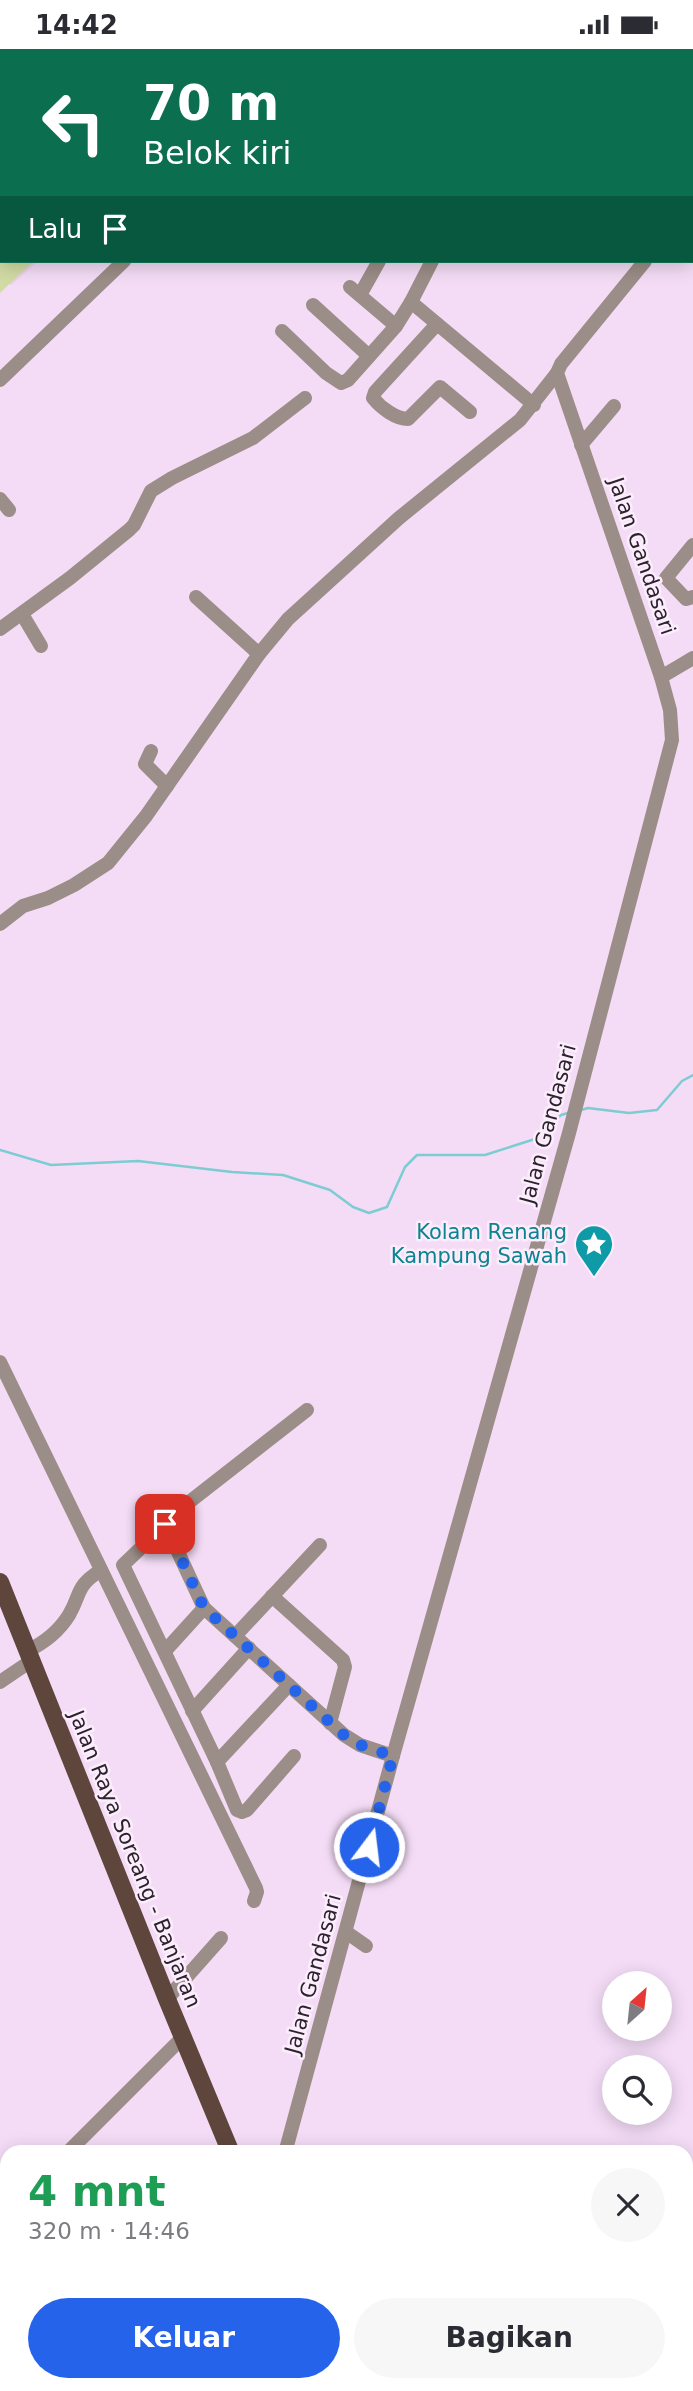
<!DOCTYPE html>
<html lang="id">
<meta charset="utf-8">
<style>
:root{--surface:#fff;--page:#f7f7f7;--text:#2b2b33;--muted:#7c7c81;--accent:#2563eb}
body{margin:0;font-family:"DejaVu Sans",sans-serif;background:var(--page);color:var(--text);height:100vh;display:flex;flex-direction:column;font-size:26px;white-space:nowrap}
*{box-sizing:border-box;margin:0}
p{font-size:23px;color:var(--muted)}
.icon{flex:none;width:38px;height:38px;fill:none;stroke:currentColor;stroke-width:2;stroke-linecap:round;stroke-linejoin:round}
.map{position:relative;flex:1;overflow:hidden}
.details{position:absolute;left:0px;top:2096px;width:693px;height:247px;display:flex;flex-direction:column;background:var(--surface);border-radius:21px 21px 0 0;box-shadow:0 4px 18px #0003}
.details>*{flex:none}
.guide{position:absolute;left:0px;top:0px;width:693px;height:214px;box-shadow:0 4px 18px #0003;background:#0b6e4f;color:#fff;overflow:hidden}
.needle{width:46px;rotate:27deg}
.fabs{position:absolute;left:602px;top:1922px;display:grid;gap:14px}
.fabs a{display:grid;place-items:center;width:70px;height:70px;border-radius:50%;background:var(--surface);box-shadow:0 4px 18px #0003;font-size:35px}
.pin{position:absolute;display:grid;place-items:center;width:60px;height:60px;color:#fff;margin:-30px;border-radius:14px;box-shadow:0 4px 10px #0006}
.me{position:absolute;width:77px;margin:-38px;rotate:15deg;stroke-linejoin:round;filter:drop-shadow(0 0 5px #0008)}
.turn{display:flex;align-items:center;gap:24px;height:147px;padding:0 28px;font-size:32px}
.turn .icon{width:91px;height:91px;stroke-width:2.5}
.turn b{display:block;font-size:49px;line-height:60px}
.then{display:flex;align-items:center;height:66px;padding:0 28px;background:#0003;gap:14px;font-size:26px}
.round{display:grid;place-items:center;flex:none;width:74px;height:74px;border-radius:37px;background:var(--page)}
.overview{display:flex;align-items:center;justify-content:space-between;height:119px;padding:0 28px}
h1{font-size:42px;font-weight:700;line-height:52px;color:#1e9e55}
.button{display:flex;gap:14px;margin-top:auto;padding:14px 28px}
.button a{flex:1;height:80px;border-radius:42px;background:var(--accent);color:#fff;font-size:28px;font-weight:700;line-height:80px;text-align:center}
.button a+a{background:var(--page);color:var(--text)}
.status{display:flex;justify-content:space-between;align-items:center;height:49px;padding:0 35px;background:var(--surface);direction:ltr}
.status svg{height:19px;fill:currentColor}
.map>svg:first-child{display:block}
.built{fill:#eccfee}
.green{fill:#d2dba5}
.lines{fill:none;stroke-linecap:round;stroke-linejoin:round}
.stream{stroke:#7dccd2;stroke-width:2.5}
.minor{stroke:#9b8d87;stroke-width:14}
.major{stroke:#5e463c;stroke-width:18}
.route{stroke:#2563eb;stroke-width:12;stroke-dasharray:0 21.6}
.labels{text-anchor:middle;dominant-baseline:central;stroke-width:5;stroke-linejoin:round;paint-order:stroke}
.street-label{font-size:21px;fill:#2b222c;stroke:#fcedfd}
.culture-label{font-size:21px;fill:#0d838f;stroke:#fcedfd;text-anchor:end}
</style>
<div class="status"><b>14:42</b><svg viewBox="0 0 49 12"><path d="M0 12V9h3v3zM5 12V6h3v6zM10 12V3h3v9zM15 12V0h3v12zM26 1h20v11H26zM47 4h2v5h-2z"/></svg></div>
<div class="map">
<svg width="693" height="2342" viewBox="0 0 693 2342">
<rect width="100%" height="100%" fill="#f4dcf6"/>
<path class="built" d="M 0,0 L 129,0 L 129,2 L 2,2 L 2,212 L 38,212 L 11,236 L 0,224 Z"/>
<path class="green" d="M 0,187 L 2,188 L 2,212 L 34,212 L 0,244 Z"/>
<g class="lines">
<g class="stream">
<path d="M 691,2 L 691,0"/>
<path d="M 581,1061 L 588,1059 L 629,1064 L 657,1061 L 682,1032 L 693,1026"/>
<path d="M 0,1101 L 51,1116 L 138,1112 L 232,1123 L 283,1126 L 330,1141 L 353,1158 L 369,1164 L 387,1158 L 405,1118 L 417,1106 L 485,1106 L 535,1090 L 561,1066 L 568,1064"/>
</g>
<g class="minor">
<path d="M 261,0 L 265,2"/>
<path d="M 470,0 L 472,2"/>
<path d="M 417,2 L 418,0"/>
<path d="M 528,2 L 530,0"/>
<path d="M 604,2 L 606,0"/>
<path d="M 661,2 L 663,0"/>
<path d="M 691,156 L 693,154"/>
<path d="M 350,238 L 396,277"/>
<path d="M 360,246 L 379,212"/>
<path d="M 411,253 L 432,212"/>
<path d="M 313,256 L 369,307"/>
<path d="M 437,275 L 375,343 L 373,349 C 381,359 396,370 408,370 L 440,338 L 470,363"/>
<path d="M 282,282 L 326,324 L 341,334 L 348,331 L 396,277 L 411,253 L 534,356"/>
<path d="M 0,331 L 124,212"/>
<path d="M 581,396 L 614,357"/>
<path d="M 0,450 L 9,461"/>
<path d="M 693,496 L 666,529 L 686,550 L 693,548"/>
<path d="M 196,548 L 259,605"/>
<path d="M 22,565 L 41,597"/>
<path d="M 0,580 L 70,529 L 129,481 L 134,476 L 151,442 L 172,429 L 253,389 L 305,349"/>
<path d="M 661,628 L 693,609"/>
<path d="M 151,702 L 145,715 L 167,737"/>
<path d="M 0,875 L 23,857 L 48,849 L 74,836 L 108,814 L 146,767 L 259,605 L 288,570 L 399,469 L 520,371 L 557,324"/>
<path d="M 0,1313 L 256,1839 L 257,1843 L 254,1852"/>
<path d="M 165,1475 L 204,1559 L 344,1686 L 360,1696 L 393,1707"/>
<path d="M 272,1547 L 343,1611 L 345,1618 L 330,1674"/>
<path d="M 235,1587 L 320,1496"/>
<path d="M 27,1602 C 44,1594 59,1582 69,1566 C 82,1543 75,1538 101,1521"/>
<path d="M 165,1602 L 204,1559"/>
<path d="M 0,1633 L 31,1612"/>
<path d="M 192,1662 L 249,1599"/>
<path d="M 294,1707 L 247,1761 L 242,1763 L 237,1761 L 217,1713 L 123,1516 L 188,1454 L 307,1361"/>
<path d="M 217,1713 L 289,1636"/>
<path d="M 341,1803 L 363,1820"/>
<path d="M 346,1883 L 366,1897"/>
<path d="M 167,1950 L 221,1889"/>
<path d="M 67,2104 L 183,1988"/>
<path d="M 285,2104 L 393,1707 L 569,1084 L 672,691 L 670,661 L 661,628 L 557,324 L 561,315 L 645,212"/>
<path d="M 0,2176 L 7,2171"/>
<path d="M 0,2225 L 7,2233"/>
<path d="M 508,2336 L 516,2341"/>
<path d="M 570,2336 L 576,2342"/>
<path d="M 373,2342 L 375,2342"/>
<path d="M 474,2342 L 474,2336"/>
<path d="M 549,2342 L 552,2336"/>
<path d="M 609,2342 L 610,2340"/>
</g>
<g class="major">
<path d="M 0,1533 L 167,1950 L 231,2104"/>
<path d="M 327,2336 L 330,2342"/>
</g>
</g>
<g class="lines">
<path class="route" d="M 165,1475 L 204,1559 L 344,1686 L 360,1696 L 393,1707 L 369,1798"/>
</g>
<defs>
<symbol id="sight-pin" viewBox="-11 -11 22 30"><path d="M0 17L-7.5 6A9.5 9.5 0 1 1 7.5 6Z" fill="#0f9aa8" stroke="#fcedfd"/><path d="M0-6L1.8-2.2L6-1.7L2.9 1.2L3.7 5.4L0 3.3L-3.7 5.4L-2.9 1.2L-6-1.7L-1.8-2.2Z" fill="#fff"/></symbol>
</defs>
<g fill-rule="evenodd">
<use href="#sight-pin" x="572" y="1173" width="44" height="60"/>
</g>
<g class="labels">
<g class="street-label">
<text transform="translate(642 507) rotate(71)">Jalan Gandasari</text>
<text transform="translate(548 1075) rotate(-75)">Jalan Gandasari</text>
<text transform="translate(135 1810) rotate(68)">Jalan Raya Soreang - Banjaran</text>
<text transform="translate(313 1925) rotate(-75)">Jalan Gandasari</text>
</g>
<g class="culture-label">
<text x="567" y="1183">Kolam Renang<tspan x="567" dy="24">Kampung Sawah</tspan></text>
</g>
</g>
</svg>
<div class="fabs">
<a><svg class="needle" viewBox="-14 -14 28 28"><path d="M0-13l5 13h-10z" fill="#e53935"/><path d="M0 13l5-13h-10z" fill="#7c7c81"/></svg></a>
<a><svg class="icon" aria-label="search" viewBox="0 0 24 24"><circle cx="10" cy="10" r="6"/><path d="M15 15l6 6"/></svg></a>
</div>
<div class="pin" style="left:165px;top:1475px;background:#d93025"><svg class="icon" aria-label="arrive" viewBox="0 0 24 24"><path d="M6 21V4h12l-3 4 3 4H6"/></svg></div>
<svg class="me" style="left:369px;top:1798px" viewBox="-20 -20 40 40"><circle r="17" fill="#2563eb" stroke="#fff" stroke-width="3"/><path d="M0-11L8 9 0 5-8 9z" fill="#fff"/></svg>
<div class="guide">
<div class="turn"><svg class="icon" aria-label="left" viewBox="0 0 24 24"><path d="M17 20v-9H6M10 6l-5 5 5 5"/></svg><div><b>70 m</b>Belok kiri</div></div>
<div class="then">Lalu<svg class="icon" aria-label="arrive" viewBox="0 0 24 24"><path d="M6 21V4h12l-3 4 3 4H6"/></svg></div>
</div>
<section class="details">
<div class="overview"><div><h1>4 mnt</h1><p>320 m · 14:46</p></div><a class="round"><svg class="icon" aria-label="close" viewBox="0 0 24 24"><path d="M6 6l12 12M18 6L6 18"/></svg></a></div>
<div class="button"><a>Keluar</a><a>Bagikan</a></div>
</section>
</div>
